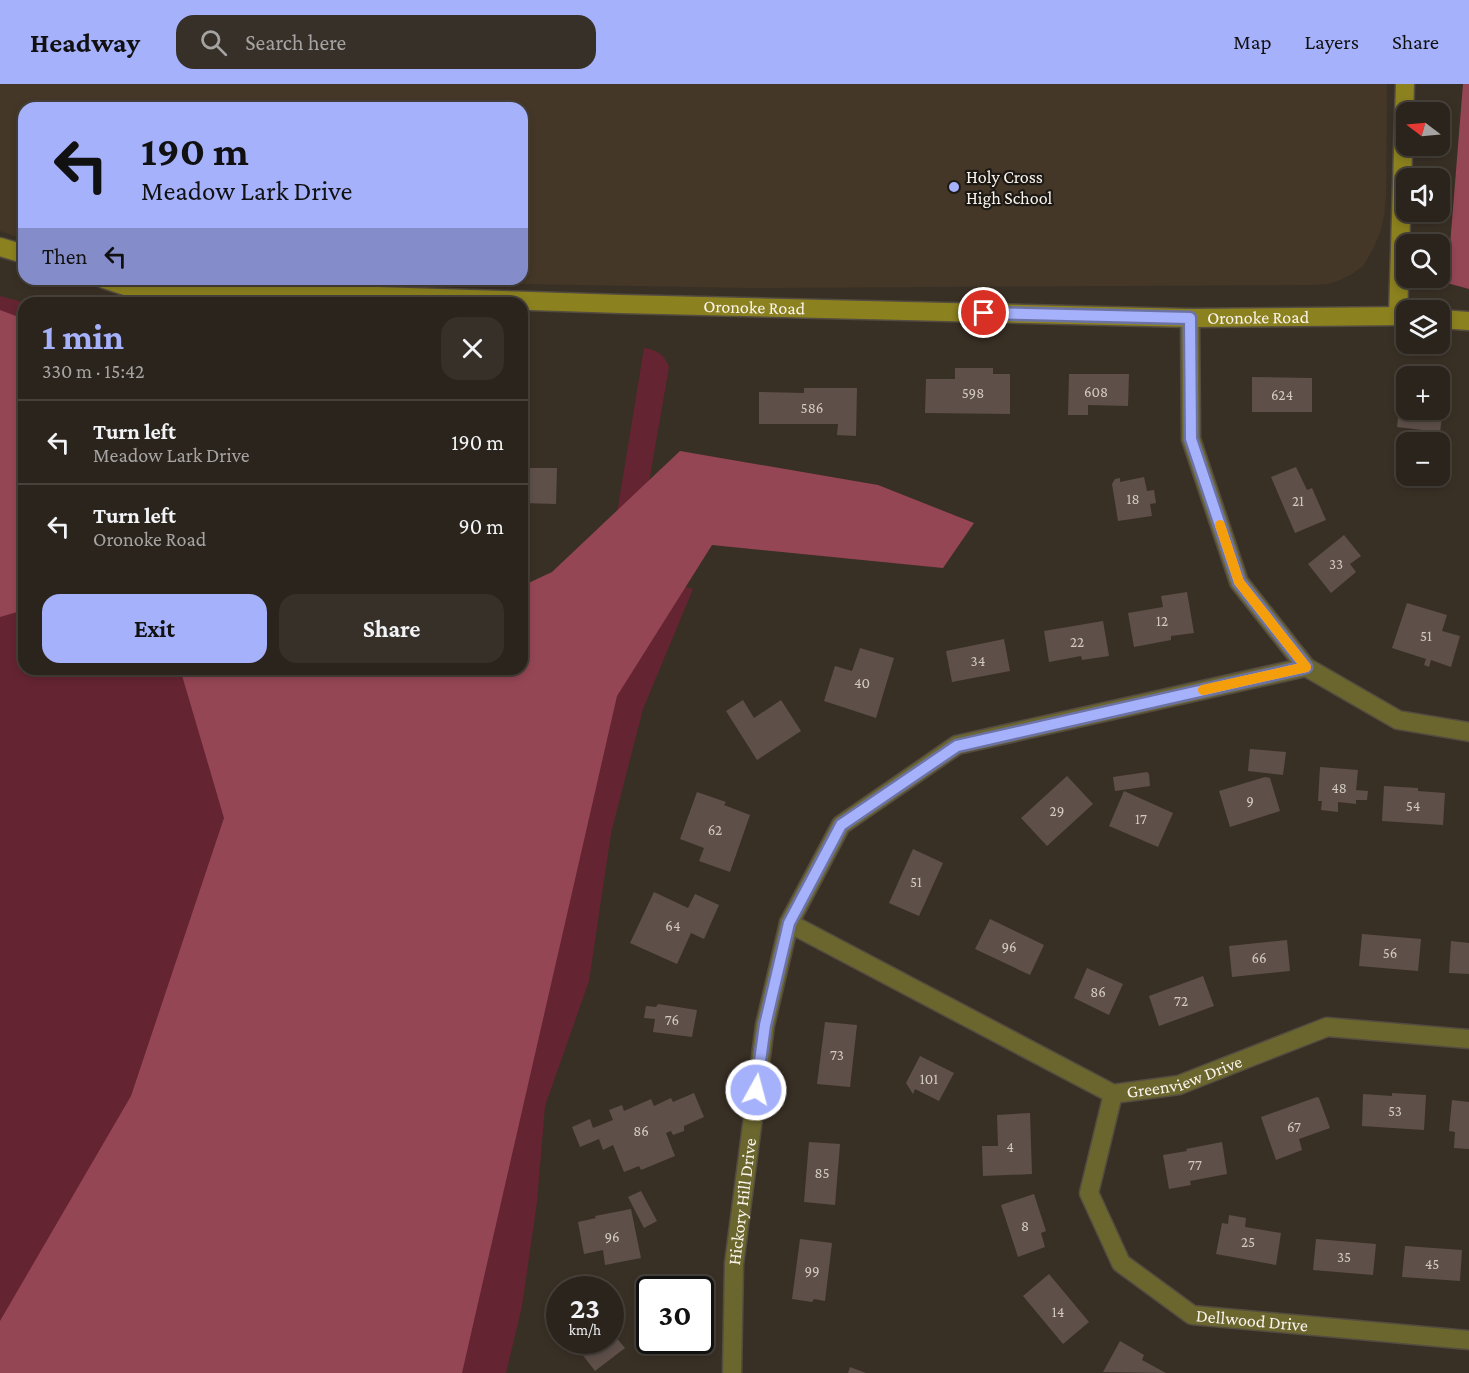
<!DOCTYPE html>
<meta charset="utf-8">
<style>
:root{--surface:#2b241c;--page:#373029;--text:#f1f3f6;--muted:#a6a4a3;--line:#47413b;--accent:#a6b1fc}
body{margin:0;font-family:"Crimson Pro",serif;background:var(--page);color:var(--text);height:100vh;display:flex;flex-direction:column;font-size:22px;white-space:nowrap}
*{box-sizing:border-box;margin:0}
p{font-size:20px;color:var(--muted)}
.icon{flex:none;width:33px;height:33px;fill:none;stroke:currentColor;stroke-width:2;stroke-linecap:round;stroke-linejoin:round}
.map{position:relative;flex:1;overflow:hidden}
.side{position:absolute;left:18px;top:213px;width:510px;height:378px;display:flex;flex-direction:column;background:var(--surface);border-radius:18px;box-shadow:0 3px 9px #0003,0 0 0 2px var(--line)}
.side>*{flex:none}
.top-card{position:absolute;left:18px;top:18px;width:510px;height:183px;border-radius:18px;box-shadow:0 3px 9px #0003,0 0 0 2px var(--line);background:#a6b1fc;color:#111;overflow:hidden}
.needle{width:39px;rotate:286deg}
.fabs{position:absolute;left:1396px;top:18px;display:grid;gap:12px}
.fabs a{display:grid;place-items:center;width:54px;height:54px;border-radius:12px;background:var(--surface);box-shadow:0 3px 9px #0003,0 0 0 2px var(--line);font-size:30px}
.speed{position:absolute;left:546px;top:1192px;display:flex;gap:12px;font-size:30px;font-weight:700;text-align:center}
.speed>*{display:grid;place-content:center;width:78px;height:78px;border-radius:50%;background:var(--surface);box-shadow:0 3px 9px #0003,0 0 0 2px var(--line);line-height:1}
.speed small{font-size:15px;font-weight:400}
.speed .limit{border:3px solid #111;border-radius:9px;background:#fff;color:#111}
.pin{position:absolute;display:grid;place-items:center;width:51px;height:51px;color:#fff;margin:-26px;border:3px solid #fff;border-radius:50%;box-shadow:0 2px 6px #0007}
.me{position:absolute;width:66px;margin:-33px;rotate:7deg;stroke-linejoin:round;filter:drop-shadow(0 0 4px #0008)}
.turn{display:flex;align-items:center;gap:21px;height:126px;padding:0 24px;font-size:27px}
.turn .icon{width:78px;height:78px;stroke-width:2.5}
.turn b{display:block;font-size:42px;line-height:51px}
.then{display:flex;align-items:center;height:57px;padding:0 24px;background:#0003;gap:12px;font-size:22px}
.round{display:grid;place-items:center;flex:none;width:63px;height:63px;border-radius:18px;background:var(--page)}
.headline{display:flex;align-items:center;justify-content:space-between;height:102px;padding:0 24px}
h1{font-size:36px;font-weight:700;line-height:45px;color:var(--accent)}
.button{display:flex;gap:12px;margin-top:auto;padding:12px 24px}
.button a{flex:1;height:69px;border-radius:18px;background:var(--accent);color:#111;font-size:24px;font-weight:700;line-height:69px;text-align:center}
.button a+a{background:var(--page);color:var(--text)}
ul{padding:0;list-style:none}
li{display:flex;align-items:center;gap:18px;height:84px;padding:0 24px;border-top:2px solid var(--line)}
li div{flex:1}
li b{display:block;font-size:22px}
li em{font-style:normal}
header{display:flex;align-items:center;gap:36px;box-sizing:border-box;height:84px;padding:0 30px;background:var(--accent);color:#111}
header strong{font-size:28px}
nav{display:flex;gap:33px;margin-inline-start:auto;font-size:21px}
.search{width:420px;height:54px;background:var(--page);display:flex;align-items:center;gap:15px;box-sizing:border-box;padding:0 21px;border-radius:18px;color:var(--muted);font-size:22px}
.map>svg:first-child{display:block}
.built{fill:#443727}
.green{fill:#652432}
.forest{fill:#954655}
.building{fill:#5e4f49}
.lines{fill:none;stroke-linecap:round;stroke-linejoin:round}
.street-casing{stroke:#544b41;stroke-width:21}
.secondary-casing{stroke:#544b41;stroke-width:21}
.street{stroke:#6b652e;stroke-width:18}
.secondary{stroke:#8b811f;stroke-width:18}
.route-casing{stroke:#6c73a4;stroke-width:15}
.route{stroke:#a6b1fc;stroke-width:10}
.slow{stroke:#f59e0b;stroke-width:10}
.poi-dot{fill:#a6b1fc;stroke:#1d1914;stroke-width:2}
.labels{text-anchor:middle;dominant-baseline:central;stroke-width:4.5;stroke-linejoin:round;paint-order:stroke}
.number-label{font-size:15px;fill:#d2cac3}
.poi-label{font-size:18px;fill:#f9f3ec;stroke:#1d1914;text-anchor:start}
.street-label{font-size:18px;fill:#f9f3ec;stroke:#1d1914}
</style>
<header>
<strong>Headway</strong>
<div class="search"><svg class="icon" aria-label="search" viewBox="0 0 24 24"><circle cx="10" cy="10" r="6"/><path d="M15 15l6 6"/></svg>Search here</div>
<nav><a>Map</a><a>Layers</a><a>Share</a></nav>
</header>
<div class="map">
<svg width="1469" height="1289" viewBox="0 0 1469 1289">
<rect width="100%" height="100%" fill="#393025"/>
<path class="built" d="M 0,0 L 1387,0 L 1386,112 L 1384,132 L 1380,149 L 1373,165 L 1363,182 L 1352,190 L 1340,196 L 1328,200 L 1313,201 L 748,204 L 242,195 L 522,195 L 522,24 L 24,24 L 24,155 L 0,147 Z"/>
<path class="green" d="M 0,212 L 26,219 L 24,219 L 24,585 L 522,585 L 595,564 L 644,264 C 657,266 664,270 669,283 L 633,490 L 693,505 L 643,625 L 611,749 L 589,897 L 545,1022 L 537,1118 L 522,1222 L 506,1289 L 0,1289 Z"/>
<g class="forest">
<path d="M 1463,0 L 1469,0 L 1469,205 L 1447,199 Z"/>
<path d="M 0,226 L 24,235 L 24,526 L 0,533 Z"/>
<path d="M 680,367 L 878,401 L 974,439 L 943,484 L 712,461 L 617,612 L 462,1289 L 0,1289 L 0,1237 L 131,1012 L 224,734 L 181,588 L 174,585 L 522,585 L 522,502 L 552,488 Z"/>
</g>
<g class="building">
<path d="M 955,284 L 993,284 L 993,290 L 1010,290 L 1010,330 L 925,329 L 926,295 L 955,295 Z"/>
<path d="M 1069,290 L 1129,290 L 1128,322 L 1088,321 L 1088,331 L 1068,331 Z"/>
<path d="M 1252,293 L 1312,294 L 1312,328 L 1252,328 Z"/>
<path d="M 1402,295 L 1407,296 L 1407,326 L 1440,326 L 1440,317 L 1444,318 L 1440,348 L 1397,343 Z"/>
<path d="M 804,304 L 857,304 L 856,352 L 837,351 L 838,340 L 759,340 L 759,308 L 804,309 Z"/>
<path d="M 1296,383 L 1307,406 L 1312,404 L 1326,436 L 1295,449 L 1271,393 Z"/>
<path d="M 522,384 L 557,384 L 556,420 L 522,419 Z"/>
<path d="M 1144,393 L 1147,407 L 1154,406 L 1156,419 L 1150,420 L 1152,432 L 1118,437 L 1112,400 L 1115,395 L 1120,394 L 1120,398 Z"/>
<path d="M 1344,451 L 1361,472 L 1350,480 L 1356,488 L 1331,509 L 1308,480 Z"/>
<path d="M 1187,508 L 1194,549 L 1171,552 L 1171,556 L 1134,563 L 1128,529 L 1163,523 L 1161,512 Z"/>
<path d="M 1407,519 L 1447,531 L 1442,547 L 1460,552 L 1451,583 L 1431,576 L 1429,583 L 1424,581 L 1426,575 L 1392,564 Z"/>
<path d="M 1103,537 L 1109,572 L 1082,576 L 1081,572 L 1049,578 L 1044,547 Z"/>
<path d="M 1004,555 L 1010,587 L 952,598 L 946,567 Z"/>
<path d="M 860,564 L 894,574 L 876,634 L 824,617 L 835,582 L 852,587 Z"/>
<path d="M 743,616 L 754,634 L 781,616 L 801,647 L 757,676 L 726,627 Z"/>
<path d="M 1250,665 L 1286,668 L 1283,691 L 1248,687 Z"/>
<path d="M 1320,683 L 1358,686 L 1356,706 L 1368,707 L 1367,716 L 1356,716 L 1356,720 L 1338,718 L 1338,728 L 1321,726 L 1322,717 L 1318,717 Z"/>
<path d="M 1147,688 L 1149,690 L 1150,702 L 1115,707 L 1113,693 Z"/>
<path d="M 1067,692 L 1093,720 L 1047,762 L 1021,734 Z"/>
<path d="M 1265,693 L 1270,694 L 1280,727 L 1230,743 L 1219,707 Z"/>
<path d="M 1384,702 L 1418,704 L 1418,707 L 1445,709 L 1443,741 L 1382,737 Z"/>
<path d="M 1124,707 L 1173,729 L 1158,763 L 1109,742 Z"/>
<path d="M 697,708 L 726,718 L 724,721 L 750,731 L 730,788 L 699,777 L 704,764 L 680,755 Z"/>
<path d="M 913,765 L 943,779 L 919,832 L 889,819 Z"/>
<path d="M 654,808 L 688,824 L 695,810 L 719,821 L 704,855 L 691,849 L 677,880 L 630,859 Z"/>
<path d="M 990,835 L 1044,861 L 1030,891 L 975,865 Z"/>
<path d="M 1362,850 L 1421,855 L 1418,887 L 1359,882 Z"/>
<path d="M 1287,856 L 1290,887 L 1232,893 L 1229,862 Z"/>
<path d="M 1451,857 L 1469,859 L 1469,890 L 1449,889 Z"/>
<path d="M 1087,884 L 1123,900 L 1109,931 L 1074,914 Z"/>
<path d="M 1203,892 L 1214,922 L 1159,942 L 1149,912 Z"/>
<path d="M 658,920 L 697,926 L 692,953 L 653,948 L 655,935 L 644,934 L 646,922 L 656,923 Z"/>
<path d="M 825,938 L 857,941 L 850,1003 L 817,1000 Z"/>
<path d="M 920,972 L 954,989 L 939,1017 L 915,1005 L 913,1010 L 906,999 Z"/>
<path d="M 694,1009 L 704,1033 L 684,1042 L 684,1047 L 673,1051 L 671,1047 L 666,1049 L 675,1072 L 641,1086 L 639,1082 L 624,1088 L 613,1061 L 603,1066 L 599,1055 L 580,1063 L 572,1043 L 590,1035 L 593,1044 L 613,1036 L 609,1026 L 622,1021 L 624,1027 L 651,1015 L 654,1022 L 671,1014 L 673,1018 Z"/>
<path d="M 1392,1009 L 1426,1011 L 1424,1046 L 1362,1042 L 1363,1010 L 1392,1012 Z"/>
<path d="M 1317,1013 L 1319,1014 L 1330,1044 L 1299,1055 L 1302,1066 L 1276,1076 L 1261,1033 Z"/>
<path d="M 1452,1016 L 1469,1018 L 1469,1065 L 1454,1064 L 1455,1048 L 1449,1047 Z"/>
<path d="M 1030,1029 L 1032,1090 L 983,1092 L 982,1062 L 998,1062 L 997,1031 Z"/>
<path d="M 809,1058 L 840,1060 L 835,1121 L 804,1118 Z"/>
<path d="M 1222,1058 L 1227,1090 L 1190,1097 L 1191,1101 L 1169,1105 L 1163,1071 L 1187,1067 L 1186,1065 Z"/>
<path d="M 641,1107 L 657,1137 L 644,1144 L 628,1113 Z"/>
<path d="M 1034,1110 L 1046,1147 L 1041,1149 L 1045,1163 L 1018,1173 L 1001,1121 Z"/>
<path d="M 631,1125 L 641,1174 L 605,1181 L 603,1166 L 584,1170 L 578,1138 L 596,1134 L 595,1132 Z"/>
<path d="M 1229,1131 L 1246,1134 L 1245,1143 L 1281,1149 L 1276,1181 L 1216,1170 L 1222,1139 L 1228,1140 Z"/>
<path d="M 800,1155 L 832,1159 L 825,1217 L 814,1215 L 812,1218 L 792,1215 Z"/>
<path d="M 1316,1155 L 1376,1160 L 1373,1191 L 1313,1186 Z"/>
<path d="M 1405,1162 L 1462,1166 L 1460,1197 L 1402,1193 Z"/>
<path d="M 1049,1190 L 1089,1238 L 1063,1260 L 1023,1212 Z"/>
<path d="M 610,1215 L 623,1223 L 618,1235 L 610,1233 Z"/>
<path d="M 610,1246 L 625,1264 L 595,1287 L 572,1257 L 610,1257 Z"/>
<path d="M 1120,1257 L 1144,1271 L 1142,1276 L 1166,1289 L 1103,1288 Z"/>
<path d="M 850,1283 L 866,1289 L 848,1289 Z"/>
</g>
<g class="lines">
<defs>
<g id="street">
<path d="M 1190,234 L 1191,355 L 1239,498 L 1306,583 L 1398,636 L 1469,648"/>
<path id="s1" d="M 789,839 L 1113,1010 L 1179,1001 L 1327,943 L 1469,955"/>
<path id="s2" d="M 1113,1010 L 1089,1109 L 1121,1179 L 1192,1231 L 1469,1256"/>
<path id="s3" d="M 732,1289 L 734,1180 L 765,941 L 789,839 L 841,741 L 957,661 L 1306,583"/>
</g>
<g id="secondary">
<path d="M 0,163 L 24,170"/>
<path id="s4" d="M 104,195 L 131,204 L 621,220 L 1190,234 L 1407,232"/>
<path d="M 1398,232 L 1405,0"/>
<path d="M 1440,235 L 1469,237"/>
</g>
</defs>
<use href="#street" class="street-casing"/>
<use href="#secondary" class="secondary-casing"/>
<use href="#street" class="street"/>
<use href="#secondary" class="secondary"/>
</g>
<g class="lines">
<defs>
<path id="route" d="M 756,1006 L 765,941 L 789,839 L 841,741 L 957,662 L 1306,583 L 1239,498 L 1191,355 L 1190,234 L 984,229"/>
</defs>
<use href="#route" class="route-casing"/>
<use href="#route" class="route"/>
<path class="slow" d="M 1203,606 L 1306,583 L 1239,498 L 1220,441"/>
</g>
<circle class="poi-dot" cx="954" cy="103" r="6"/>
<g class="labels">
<g class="number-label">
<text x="1096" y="308">608</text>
<text x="973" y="309">598</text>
<text x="1282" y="311">624</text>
<text x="812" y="324">586</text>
<text x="1133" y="415">18</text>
<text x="1298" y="417">21</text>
<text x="1336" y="480">33</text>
<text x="1162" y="537">12</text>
<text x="1426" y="552">51</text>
<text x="1077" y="558">22</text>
<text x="978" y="577">34</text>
<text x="862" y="599">40</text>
<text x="1339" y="704">48</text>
<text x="1250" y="717">9</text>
<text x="1413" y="722">54</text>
<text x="1057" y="727">29</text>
<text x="1141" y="735">17</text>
<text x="715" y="746">62</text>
<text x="916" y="798">51</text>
<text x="673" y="842">64</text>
<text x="1009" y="863">96</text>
<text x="1390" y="869">56</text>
<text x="1259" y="874">66</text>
<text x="1098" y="908">86</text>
<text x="1181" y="917">72</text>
<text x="672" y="936">76</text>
<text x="837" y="971">73</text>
<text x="929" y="995">101</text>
<text x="1395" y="1027">53</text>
<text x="1294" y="1043">67</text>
<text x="641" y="1047">86</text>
<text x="1010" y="1063">4</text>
<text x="1195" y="1081">77</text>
<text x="822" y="1089">85</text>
<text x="1025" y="1142">8</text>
<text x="612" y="1153">96</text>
<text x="1248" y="1158">25</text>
<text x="1344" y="1173">35</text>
<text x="1432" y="1180">45</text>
<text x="812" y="1187">99</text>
<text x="1058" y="1228">14</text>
</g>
<g class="poi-label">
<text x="966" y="93">Holy Cross<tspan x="966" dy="21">High School</tspan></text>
</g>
<g class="street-label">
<text stroke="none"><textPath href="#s4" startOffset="652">Oronoke Road</textPath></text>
<text stroke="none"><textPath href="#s4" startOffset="1156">Oronoke Road</textPath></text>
<text stroke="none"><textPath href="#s1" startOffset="440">Greenview Drive</textPath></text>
<text stroke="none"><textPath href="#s3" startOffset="172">Hickory Hill Drive</textPath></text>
<text stroke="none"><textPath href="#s2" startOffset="327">Dellwood Drive</textPath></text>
</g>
</g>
</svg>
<div class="fabs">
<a><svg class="needle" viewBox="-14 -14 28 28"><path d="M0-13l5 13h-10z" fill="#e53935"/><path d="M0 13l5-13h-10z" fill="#a6a4a3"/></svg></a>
<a><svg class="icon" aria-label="sound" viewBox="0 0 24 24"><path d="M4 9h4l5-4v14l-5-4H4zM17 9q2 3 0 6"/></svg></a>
<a><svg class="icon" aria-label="search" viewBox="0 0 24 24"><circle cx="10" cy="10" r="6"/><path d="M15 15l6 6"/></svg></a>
<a><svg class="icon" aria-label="layers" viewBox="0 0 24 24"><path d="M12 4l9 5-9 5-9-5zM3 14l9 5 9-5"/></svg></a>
<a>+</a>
<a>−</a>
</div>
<div class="speed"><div>23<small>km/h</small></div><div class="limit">30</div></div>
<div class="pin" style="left:984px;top:229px;background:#d93025"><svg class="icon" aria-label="arrive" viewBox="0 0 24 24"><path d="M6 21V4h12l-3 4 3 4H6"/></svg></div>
<svg class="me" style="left:756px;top:1006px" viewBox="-20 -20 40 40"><circle r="17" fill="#a6b1fc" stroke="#fff" stroke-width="3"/><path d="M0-11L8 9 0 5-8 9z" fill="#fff"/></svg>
<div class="top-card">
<div class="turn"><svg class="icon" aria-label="left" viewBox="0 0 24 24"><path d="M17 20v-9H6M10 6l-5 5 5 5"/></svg><div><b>190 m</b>Meadow Lark Drive</div></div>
<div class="then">Then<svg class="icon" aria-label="left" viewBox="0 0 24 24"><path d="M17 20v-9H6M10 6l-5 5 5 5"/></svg></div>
</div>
<section class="side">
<div class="headline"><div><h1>1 min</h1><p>330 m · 15:42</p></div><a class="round"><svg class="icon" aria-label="close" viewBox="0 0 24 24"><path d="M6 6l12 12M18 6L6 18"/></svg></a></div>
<ul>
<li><svg class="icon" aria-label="left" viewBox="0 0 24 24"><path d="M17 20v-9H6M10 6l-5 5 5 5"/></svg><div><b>Turn left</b><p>Meadow Lark Drive</p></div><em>190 m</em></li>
<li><svg class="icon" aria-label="left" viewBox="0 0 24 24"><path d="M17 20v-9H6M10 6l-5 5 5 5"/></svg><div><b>Turn left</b><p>Oronoke Road</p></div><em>90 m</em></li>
</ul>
<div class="button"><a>Exit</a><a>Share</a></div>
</section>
</div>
